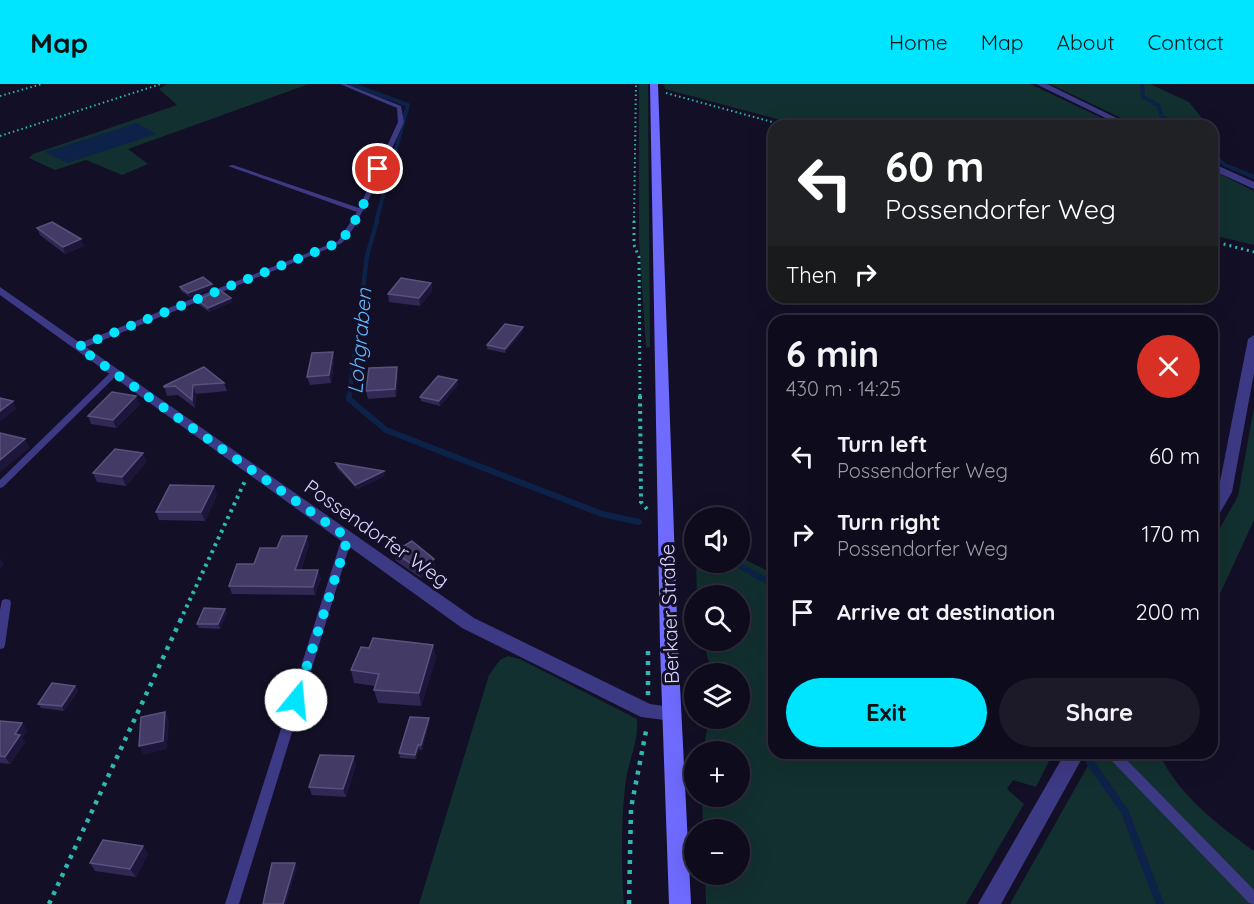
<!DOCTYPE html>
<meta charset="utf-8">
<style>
:root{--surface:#0e0b1c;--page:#1c1929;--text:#f1f3f6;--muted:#9b9ba3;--line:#2e2b3b;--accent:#00e5ff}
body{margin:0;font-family:Quicksand,sans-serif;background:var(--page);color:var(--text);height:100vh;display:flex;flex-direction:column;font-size:22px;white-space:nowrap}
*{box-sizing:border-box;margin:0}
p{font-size:20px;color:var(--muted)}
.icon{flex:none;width:33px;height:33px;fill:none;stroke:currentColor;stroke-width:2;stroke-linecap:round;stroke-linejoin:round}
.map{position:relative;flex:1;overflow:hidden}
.details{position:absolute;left:768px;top:231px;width:450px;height:444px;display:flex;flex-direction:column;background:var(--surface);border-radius:18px;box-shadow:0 6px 24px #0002,0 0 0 2px var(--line)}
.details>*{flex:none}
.guide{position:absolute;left:768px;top:36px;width:450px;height:183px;border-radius:18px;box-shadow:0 6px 24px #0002,0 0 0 2px var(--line);background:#202124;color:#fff;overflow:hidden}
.tools{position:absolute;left:684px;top:423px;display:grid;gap:12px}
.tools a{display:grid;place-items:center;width:66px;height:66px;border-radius:50%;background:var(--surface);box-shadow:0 6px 24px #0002,0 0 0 2px var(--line);font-size:30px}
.pin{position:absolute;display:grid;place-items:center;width:51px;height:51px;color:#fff;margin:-26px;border:3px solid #fff;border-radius:50%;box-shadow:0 2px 6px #0007}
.me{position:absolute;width:66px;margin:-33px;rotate:17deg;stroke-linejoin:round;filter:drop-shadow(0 0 4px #0008)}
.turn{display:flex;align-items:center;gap:21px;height:126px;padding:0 18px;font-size:27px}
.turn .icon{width:78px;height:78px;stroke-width:2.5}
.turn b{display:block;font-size:42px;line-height:51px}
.then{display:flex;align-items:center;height:57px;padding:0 18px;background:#0003;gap:12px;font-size:22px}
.round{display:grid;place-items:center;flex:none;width:63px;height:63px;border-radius:32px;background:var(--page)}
.overview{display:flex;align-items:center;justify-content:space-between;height:102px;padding:0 18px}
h1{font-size:36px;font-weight:700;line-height:45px}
.primary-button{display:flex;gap:12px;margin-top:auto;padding:12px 18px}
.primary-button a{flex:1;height:69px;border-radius:36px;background:var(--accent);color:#111;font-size:24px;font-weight:700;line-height:69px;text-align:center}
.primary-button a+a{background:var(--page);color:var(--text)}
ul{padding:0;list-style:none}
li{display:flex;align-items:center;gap:18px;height:78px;padding:0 18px}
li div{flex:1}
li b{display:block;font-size:22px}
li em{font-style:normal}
header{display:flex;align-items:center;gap:36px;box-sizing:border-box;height:84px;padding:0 30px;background:var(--accent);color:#111}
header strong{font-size:28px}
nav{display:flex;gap:33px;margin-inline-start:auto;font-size:21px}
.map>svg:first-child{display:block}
.green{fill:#12302f}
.water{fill:#0c2248}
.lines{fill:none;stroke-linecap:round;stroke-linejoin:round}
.stream-far3{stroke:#0c2248;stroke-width:4}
.stream-far2{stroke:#0c2248;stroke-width:4.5}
.stream-far1{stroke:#0c2248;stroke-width:6}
.stream{stroke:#0c2248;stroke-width:8}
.path-far3{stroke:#2fb8b0;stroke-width:2;stroke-dasharray:1.5 3;stroke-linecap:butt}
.path-far2{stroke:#2fb8b0;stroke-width:3;stroke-dasharray:2 4;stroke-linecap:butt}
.path-far1{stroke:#2fb8b0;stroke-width:4;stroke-dasharray:3 4.5;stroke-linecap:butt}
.path{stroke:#2fb8b0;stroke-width:4.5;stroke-dasharray:4 6;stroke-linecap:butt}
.service{fill:#3d3a85;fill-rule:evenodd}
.minor{fill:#3d3a85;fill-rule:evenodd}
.tertiary{fill:#3d3a85;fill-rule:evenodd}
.secondary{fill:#6f6bff;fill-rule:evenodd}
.wall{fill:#312854}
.shaded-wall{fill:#1d163a}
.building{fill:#433a66;stroke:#5a527e;stroke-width:1.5}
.route{stroke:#00e5ff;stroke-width:10;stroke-dasharray:0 18}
.labels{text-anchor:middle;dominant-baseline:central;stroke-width:6;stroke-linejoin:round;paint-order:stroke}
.street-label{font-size:20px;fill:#d9d4ff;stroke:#130f26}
.water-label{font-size:21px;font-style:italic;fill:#62b6ff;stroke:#130f26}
</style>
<header>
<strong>Map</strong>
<nav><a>Home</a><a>Map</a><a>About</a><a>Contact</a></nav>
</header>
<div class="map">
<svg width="1254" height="820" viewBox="0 0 1254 820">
<rect width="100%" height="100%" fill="#130f26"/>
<g class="green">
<path d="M 167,0 L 309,0 L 128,65 L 148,80 L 122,91 L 86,76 L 55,86 L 29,74 L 33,70 L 177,21 L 159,5 Z"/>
<path d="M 639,0 L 648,0 L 650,263 L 646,264 L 639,156 Z"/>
<path d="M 664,0 L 1030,0 L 1119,42 L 803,42 L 665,5 Z"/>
<path d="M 1050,0 L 1150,0 L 1189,18 L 1208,42 L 1138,42 Z"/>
<path d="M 1212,86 L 1254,107 L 1254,161 L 1212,151 Z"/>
<path d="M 1254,323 L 1254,436 L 1212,527 L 1212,458 L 1238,412 Z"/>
<path d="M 740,473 L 774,490 L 774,669 L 1053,669 L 1036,703 L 1013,696 L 1007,705 L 1024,720 L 966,820 L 706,820 L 705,791 L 740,790 L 740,746 L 703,745 L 702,713 L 740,712 L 740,668 L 703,667 L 709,635 L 740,634 L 740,590 L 712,589 L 703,557 L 740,556 L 740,512 L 697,511 L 696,479 L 740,478 Z"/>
<path d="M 508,572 L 520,575 L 637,635 C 639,659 627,679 625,703 C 621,742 621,781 624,820 L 419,820 L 489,591 L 500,576 Z"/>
<path d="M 1095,669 L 1159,669 C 1178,711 1218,741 1254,767 L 1254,820 L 1010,820 Z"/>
</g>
<path class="water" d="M 137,39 L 156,50 L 67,79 L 45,68 Z"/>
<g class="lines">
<g class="stream-far3">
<path d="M 351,0 L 408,21 L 376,138"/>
<path d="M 1142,0 L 1143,13 L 1158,21 L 1162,33 L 1174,39 L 1171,40 L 1174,42"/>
<path d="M 1212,70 L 1225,81 L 1254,93"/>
</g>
<path class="stream-far2" d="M 349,314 L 367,172 L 377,137"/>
<g class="stream-far1">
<path d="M 349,312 L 349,315 L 386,346 L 602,430 L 639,438"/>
<path d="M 733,478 L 774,501"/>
</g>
<path class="stream" d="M 1090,678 L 1125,728 L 1160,820"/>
<g class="path-far3">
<path d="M 666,9 L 787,42"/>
<path d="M 0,12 L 42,0"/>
<path d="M 0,52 L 161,0"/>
<path d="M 634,138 L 636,0"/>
</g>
<g class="path-far2">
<path d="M 634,137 L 634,161 L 639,173 L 640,314"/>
<path d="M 1212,157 L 1254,168"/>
</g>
<g class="path-far1">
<path d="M 640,312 L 641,418 L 647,425"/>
<path d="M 180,537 L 245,397"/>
</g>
<g class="path">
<path d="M 648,567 L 648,611"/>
<path d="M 49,820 L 181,535"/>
<path d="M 629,820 L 631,724 L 647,642"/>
</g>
<g class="service">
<path d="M 340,0 L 346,0 L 401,22 L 404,38 L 369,115 L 353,145 L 342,159 L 81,265 L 75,265 L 75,261 L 338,157 L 357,128 L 228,82 L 233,81 L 359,124 L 398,38 L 397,24 Z"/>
<path d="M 112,287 L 115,287 L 119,289 L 3,403 L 0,404 L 0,396 Z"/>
<path d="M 347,451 L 352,454 L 239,820 L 225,820 L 342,454 Z"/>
<path d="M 6,515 L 10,516 L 11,519 L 5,561 L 4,564 L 0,565 L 0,526 L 2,516 Z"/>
<path d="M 1106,669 L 1120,669 L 1254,806 L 1254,820 L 1249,819 L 1108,673 Z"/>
</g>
<path class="minor" d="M 0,203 L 474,534 L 650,620 L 679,624 L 681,629 L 679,634 L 672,637 L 641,633 L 462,544 L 0,211 Z"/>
<g class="tertiary">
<path d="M 1036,0 L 1047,0 L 1133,42 L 1122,42 Z"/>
<path d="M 1212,79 L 1254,98 L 1254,105 L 1212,86 Z"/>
<path d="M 1254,251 L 1254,289 L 1232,408 L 1217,434 L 1212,435 L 1212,417 L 1218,408 L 1248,255 Z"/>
<path d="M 1065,669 L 1085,669 L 1001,820 L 978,820 Z"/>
</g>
<path class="secondary" d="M 650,0 L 658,0 L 678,562 L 691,820 L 669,820 L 660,562 Z"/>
</g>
<g class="wall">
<path d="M 37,144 L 84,162 L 65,170 L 40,151 Z"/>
<path d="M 431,199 L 432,207 L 420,222 L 389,218 L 388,210 Z"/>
<path d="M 212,200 L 213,204 L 190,213 L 181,207 L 180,203 Z"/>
<path d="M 197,216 L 232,218 L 209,228 L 198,220 Z"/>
<path d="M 523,243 L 523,247 L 505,269 L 487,265 L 487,261 Z"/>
<path d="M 333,268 L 334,276 L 331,299 L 310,301 L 307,293 Z"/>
<path d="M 398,291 L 396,313 L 368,315 L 366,307 Z"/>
<path d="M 224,299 L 227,307 L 196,310 L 195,324 L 178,311 L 167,312 L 164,302 Z"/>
<path d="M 458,301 L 440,322 L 421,317 L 420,313 Z"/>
<path d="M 140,320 L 116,344 L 91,340 L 88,332 Z"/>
<path d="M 147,377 L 126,402 L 97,398 L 93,389 Z"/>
<path d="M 336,379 L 385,392 L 357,405 L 337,384 Z"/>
<path d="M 217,411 L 205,437 L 159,436 L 156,428 Z"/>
<path d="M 309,460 L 301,486 L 321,494 L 315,511 L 232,510 L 229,502 L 277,464 Z"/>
<path d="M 394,468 L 436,484 L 421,494 L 396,477 Z"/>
<path d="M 227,529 L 220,545 L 199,544 L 197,540 Z"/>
<path d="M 433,561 L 436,574 L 421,622 L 378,619 L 374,606 L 375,602 L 354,599 L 351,586 L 369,564 Z"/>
<path d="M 75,602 L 78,607 L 64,627 L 41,624 L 38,620 Z"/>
<path d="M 429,634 L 429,639 L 422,666 L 419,665 L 416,675 L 400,674 L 399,669 Z"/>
<path d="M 0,637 L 22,639 L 27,647 L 22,654 L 25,658 L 10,680 L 0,679 Z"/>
<path d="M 356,681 L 346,713 L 312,711 L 309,703 Z"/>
<path d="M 143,762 L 148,770 L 136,793 L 95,787 L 90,779 Z"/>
</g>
<g class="shaded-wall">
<path d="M 81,155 L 84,162 L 65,170 L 63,163 Z"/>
<path d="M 431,199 L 432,207 L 420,222 L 419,214 Z"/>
<path d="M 212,200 L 213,204 L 190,213 L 188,209 Z"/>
<path d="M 231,214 L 232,218 L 209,228 L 208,224 Z"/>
<path d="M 523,243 L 523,247 L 505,269 L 505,265 Z"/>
<path d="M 333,268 L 334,276 L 331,299 L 329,291 Z"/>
<path d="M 397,283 L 398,291 L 396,313 L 395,305 Z"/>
<path d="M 457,296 L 458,301 L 440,322 L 439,317 Z"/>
<path d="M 193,301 L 196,310 L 195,324 L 192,316 Z"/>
<path d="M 136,312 L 140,320 L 116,344 L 113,336 Z"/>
<path d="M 13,317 L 16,325 L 0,338 L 0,327 Z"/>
<path d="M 25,355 L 30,364 L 0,388 L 0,376 Z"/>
<path d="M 143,369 L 147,377 L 126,402 L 122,393 Z"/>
<path d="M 384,387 L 385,392 L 357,405 L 355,401 Z"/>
<path d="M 214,402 L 217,411 L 205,437 L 201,428 Z"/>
<path d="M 307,452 L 309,460 L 298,494 L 295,486 Z"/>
<path d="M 0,474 L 4,481 L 0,484 Z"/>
<path d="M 434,475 L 436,484 L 421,494 L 419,485 Z"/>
<path d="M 318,486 L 321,494 L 315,511 L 313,503 Z"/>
<path d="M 225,525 L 227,529 L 220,545 L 218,540 Z"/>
<path d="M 433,561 L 436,574 L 421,622 L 419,609 Z"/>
<path d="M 75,602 L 78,607 L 64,627 L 62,622 Z"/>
<path d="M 165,628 L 169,637 L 167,665 L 144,671 L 139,662 Z"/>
<path d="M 429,634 L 429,639 L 422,666 L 421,661 Z"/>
<path d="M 22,639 L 27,647 L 22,654 L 25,658 L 10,680 L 5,673 L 15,650 Z"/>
<path d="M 418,661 L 419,665 L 416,675 L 415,671 Z"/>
<path d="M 354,672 L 356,681 L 346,713 L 343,705 Z"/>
<path d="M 143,762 L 148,770 L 136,793 L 130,785 Z"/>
<path d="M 295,779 L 297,783 L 286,820 L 283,820 Z"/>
</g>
<g class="building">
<path d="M 52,138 L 81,155 L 63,163 L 37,144 Z"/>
<path d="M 203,193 L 212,200 L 188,209 L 180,203 Z"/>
<path d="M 401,194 L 431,199 L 419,214 L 388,210 Z"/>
<path d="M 220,206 L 231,214 L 208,224 L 197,216 Z"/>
<path d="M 505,240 L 523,243 L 505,265 L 487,261 Z"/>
<path d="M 333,268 L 329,291 L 307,293 L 312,269 Z"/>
<path d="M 204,283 L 224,299 L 193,301 L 192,316 L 175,302 L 164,303 L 164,302 Z"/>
<path d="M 397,283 L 395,305 L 366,307 L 369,284 Z"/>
<path d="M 438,292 L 457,296 L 439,317 L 420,313 Z"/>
<path d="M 112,308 L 136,312 L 113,336 L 88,332 Z"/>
<path d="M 0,314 L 13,317 L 0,327 Z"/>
<path d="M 0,349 L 25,355 L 0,376 Z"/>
<path d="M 115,365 L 143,369 L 122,393 L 93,389 Z"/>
<path d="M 336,379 L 384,387 L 355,401 Z"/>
<path d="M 170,401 L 214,402 L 201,428 L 156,428 Z"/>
<path d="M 282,452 L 307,452 L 295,486 L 318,486 L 313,503 L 229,502 L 237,480 L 254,480 L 260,464 L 277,464 Z"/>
<path d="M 412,457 L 434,475 L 419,485 L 394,468 Z"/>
<path d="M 204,524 L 225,525 L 218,540 L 197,540 Z"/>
<path d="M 373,554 L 433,561 L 419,609 L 374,606 L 379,590 L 351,586 L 361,563 L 369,564 Z"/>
<path d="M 52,599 L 75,602 L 62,622 L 38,620 Z"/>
<path d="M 165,628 L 163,657 L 139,662 L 141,633 Z"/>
<path d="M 410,633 L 429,634 L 421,661 L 418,661 L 415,671 L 399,669 Z"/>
<path d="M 0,637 L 22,639 L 15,650 L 20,651 L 5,673 L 0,672 Z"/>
<path d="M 320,671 L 354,672 L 343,705 L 309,703 Z"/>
<path d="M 103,756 L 143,762 L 130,785 L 90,779 Z"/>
<path d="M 272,779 L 295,779 L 283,820 L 263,820 Z"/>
</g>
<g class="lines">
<path class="route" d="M 296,616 L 348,454 L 78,263 L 340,158 C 358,137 368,111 378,85"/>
</g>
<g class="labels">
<g class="street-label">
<text transform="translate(377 449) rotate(35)">Possendorfer Weg</text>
<text transform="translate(669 530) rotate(-92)">Berkaer Straße</text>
</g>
<g class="water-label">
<text transform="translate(359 257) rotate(-85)">Lohgraben</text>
</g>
</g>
</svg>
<div class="tools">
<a><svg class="icon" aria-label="sound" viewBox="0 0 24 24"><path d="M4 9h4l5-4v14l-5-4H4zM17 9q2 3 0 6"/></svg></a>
<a><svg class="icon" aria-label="search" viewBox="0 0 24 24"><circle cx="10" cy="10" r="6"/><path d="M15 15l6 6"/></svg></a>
<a><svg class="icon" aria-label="layers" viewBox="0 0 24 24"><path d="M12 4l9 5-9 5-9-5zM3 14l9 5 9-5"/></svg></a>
<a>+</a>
<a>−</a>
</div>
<div class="pin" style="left:378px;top:85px;background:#d93025"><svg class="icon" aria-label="arrive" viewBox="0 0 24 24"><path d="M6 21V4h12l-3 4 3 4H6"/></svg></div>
<svg class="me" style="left:296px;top:616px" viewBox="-20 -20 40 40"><circle r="19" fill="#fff"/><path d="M0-13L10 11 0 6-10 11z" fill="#00e5ff"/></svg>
<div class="guide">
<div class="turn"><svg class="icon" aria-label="left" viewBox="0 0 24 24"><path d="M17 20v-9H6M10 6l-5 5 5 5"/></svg><div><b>60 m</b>Possendorfer Weg</div></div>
<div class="then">Then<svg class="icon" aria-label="right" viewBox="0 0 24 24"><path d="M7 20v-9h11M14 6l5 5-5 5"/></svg></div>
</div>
<section class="details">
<div class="overview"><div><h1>6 min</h1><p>430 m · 14:25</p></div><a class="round" style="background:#d93025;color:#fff"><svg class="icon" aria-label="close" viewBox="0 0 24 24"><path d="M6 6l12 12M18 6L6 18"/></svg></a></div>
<ul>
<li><svg class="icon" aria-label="left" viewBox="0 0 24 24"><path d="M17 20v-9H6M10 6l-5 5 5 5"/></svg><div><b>Turn left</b><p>Possendorfer Weg</p></div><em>60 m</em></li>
<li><svg class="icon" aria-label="right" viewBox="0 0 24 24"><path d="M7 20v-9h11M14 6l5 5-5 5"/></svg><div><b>Turn right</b><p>Possendorfer Weg</p></div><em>170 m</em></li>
<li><svg class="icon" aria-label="arrive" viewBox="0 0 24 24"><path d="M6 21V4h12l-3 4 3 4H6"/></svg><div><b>Arrive at destination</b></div><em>200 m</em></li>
</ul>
<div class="primary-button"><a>Exit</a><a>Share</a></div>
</section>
</div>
